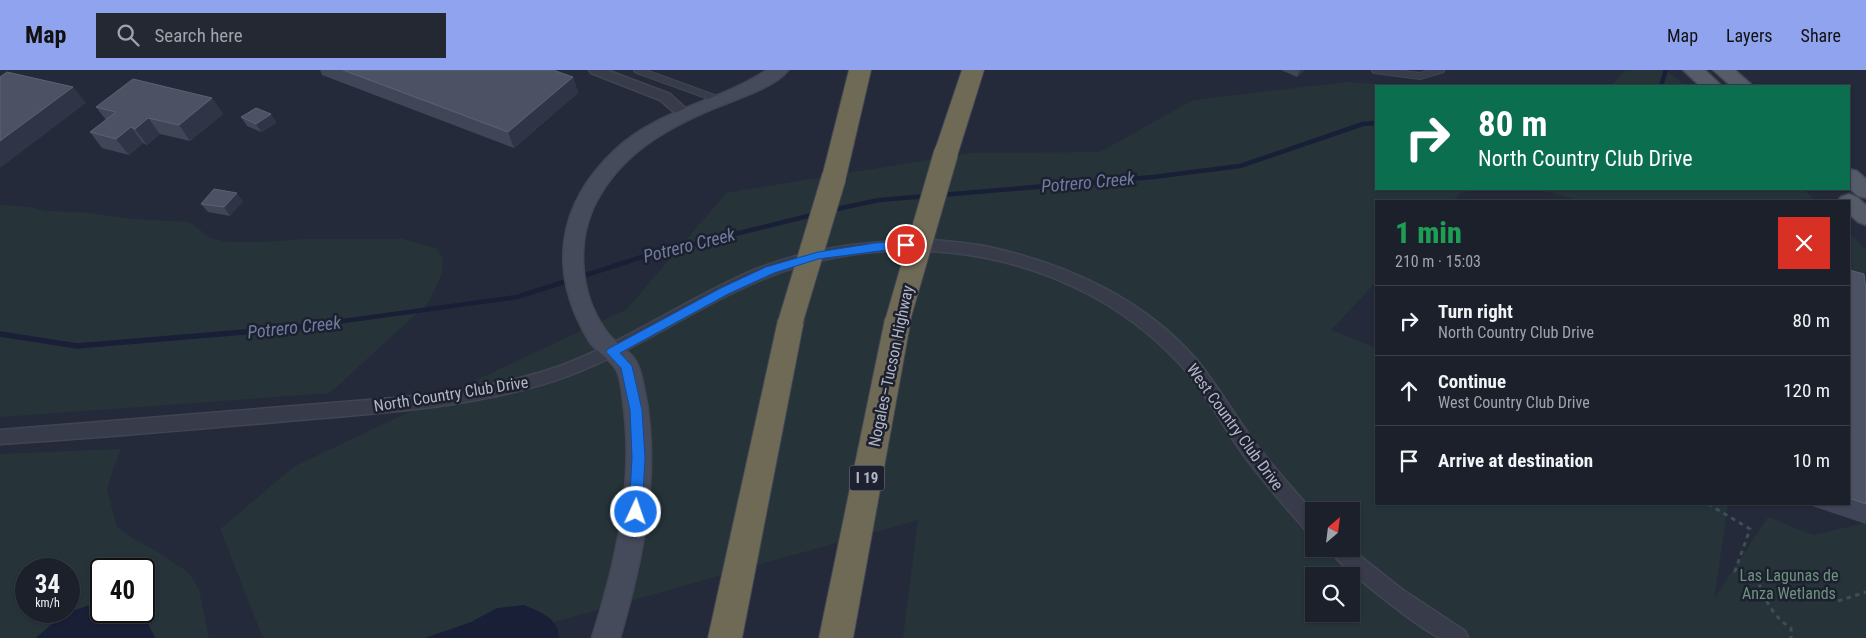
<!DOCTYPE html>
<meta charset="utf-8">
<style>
:root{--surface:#1b202b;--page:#242833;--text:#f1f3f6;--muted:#a0a3a9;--line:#393e47;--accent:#8fa3ee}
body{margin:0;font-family:"Roboto Condensed",sans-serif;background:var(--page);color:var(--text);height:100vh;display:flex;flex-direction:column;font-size:19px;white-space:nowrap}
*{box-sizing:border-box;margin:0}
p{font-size:16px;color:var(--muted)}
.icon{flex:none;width:28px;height:28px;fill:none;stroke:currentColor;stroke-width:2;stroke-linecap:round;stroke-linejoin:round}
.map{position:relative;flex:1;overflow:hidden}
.panel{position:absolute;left:1375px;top:130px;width:475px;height:305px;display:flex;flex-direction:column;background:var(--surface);border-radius:0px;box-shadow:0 1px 4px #0004,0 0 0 1px var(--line)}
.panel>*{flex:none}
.guide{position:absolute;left:1375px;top:15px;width:475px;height:105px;border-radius:0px;box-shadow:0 1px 4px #0004,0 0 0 1px var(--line);background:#0b6e4f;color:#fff;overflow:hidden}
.needle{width:32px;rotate:28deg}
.buttons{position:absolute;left:1305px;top:432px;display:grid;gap:10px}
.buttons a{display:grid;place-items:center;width:55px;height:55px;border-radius:0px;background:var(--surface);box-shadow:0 1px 4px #0004,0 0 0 1px var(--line);font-size:25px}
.speed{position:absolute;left:15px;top:488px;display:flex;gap:10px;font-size:25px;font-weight:700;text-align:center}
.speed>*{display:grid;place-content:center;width:65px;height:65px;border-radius:50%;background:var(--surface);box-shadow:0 1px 4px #0004,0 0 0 1px var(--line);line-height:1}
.speed small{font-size:12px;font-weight:400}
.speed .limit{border:2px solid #111;border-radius:8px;background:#fff;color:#111}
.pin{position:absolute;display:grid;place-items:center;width:42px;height:42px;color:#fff;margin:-21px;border:2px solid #fff;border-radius:50%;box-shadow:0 1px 5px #0007}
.me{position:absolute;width:55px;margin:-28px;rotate:3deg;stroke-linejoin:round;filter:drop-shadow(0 0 4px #0008)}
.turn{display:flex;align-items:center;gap:18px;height:105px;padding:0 20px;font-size:22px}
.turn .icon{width:65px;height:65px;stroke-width:2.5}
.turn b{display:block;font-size:35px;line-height:42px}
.round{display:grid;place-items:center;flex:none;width:52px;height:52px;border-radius:0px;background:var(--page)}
.overview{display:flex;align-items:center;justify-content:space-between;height:85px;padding:0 20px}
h1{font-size:30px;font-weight:800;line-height:38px;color:#1e9e55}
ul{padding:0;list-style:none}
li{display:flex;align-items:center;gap:15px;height:70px;padding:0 20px;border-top:1px solid var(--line)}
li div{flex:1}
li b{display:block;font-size:19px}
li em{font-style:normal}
header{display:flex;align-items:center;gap:30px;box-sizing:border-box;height:70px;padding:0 25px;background:var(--accent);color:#111}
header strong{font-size:24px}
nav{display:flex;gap:28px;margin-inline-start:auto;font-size:18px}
.search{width:350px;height:45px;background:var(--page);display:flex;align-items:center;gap:12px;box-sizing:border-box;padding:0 18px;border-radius:0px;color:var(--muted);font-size:19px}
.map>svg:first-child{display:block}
.green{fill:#26343a;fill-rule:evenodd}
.water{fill:#191f36}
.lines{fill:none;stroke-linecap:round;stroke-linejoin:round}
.stream-far1{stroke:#191f36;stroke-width:4.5}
.stream{stroke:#191f36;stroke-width:5.5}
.lane-casing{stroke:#414553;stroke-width:8}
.street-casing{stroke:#414553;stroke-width:3}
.secondary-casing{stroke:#414553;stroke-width:3}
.primary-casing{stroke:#414553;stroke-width:3}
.highway-casing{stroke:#434755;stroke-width:2}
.path{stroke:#3f4e53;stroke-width:3;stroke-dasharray:4.5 4.5;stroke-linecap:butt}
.lane{stroke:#383c4a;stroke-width:6}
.street{fill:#383c4a;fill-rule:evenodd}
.secondary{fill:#464b5c;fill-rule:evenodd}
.primary{fill:#565b6a;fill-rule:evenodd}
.highway{fill:#6f6a56;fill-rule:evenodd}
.highway-bridge-casing{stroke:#434755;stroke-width:26;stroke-linecap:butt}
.highway-bridge{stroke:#6f6a56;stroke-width:24}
.wall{fill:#404658}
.shaded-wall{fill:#2f3547}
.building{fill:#4c5264;stroke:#5c6273}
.route{fill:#1a73e8;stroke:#114b97}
.labels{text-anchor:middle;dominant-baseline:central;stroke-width:5;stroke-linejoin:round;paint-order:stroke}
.shield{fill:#1d212f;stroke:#868a98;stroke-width:1}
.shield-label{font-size:15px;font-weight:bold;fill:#b3b7c5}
.street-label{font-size:16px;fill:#b3b7c5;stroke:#1d212f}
.park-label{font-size:16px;fill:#6c947d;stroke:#1d212f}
.water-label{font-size:18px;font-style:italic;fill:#6f7ca1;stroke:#1d212f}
</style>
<header>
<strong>Map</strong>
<div class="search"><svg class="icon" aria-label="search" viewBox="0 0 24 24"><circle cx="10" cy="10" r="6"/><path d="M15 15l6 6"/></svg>Search here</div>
<nav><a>Map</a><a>Layers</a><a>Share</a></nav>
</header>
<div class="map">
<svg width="1866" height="568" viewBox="0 0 1866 568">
<rect width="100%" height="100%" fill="#242a39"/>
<g class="green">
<path d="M 1626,0 L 1666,0 L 1685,16 L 1611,16 Z"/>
<path d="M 1347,12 L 1399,16 L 1376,16 L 1376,119 L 1481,119 L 1460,123 L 1452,131 L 1376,131 L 1376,212 L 1331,260 L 1376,278 L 1376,434 L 1728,434 L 1714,529 L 1768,447 L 1813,465 L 1866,453 L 1866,568 L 903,568 L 918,450 L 497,568 L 263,568 L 220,459 L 295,396 L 627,239 L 726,123 L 971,83 L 1100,82 L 1193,30 ZM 1314,441 L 1351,441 L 1351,479 L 1314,479 ZM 1314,506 L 1351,506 L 1351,544 L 1314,544 Z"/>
<path d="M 1536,119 L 1803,119 L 1816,131 L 1583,131 Z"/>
<path d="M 0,135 L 30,137 L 45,141 L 81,142 L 132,149 L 189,152 L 211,168 L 227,172 L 265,172 L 306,169 L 402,169 L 436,178 L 443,189 L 442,203 L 429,232 L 330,323 L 0,347 Z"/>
<path d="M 1849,163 L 1866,180 L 1866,207 L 1849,202 Z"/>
<path d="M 121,379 L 113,399 L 107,420 L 117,457 L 133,469 L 153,479 L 189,503 L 199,520 L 209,568 L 155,568 L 142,541 L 144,499 L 101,499 L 101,533 C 72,538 58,549 36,568 L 0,568 L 0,384 ZM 26,499 L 69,499 L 69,541 L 26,541 Z"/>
</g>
<g class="water">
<path d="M 101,533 L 101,541 L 142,541 L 155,568 L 36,568 C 58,548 72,538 101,533 Z"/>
<path d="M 524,535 C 540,542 558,547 559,568 L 425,568 L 471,552 L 497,538 Z"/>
</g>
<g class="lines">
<g class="stream-far1">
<path d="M 1661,16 L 1666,0"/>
<path d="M 941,125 L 1153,107 L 1240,96 L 1363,54 L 1376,53"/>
<path d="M 832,140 L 879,130 L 927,126"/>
<path d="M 329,253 L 517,227 L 642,187 L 816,144"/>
</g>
<path class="stream" d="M 0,264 L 77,276 L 291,258 L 339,251"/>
<defs>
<g id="lane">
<path d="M 637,0 L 720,30"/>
<path d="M 1375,0 L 1420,6 L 1441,0"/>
</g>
<g id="street">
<path d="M 589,0 L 607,0 L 670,24 L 692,44 L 690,47 L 680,47 L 660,30 L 591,3 Z"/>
<path d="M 933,170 C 951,172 971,173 989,177 C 1066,194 1143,228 1196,289 C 1218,316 1235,346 1255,373 C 1273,397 1294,420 1314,443 L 1314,464 L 1307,462 C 1285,436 1262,411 1242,383 C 1220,351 1202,316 1174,288 C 1071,182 905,153 768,207 C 691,238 625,290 544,314 C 464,338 381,343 299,350 C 199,359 100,368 0,374 L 0,360 L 393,328 C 449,322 507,315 560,296 C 628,271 688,228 754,200 C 814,176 869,171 933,170 Z"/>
<path d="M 1329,479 L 1351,479 L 1403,520 L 1465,561 L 1468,568 C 1460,568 1448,568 1441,568 C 1425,563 1334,492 1329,479 Z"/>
</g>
<path id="secondary" d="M 767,0 L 788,0 C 776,16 740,28 722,35 C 674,54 627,79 600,125 C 575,166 578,222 606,261 C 613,271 625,278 633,287 C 642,299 644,319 647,334 C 659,413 642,492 620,568 L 592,568 C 616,492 635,411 623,331 C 622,321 621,310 617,301 C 612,290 596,282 589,271 C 548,203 556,135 615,80 C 659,39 719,32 767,0 Z"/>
<g id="primary">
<path d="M 1683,0 L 1705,0 L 1722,16 L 1700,16 Z"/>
<path d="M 1713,0 L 1735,0 L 1753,16 L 1731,16 Z"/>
<path d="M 1849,99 L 1857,101 L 1866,109 L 1866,128 L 1858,126 L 1849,118 Z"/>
<path d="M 1849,124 L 1857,127 L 1866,135 L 1866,155 L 1858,152 L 1849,144 L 1849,131 L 1838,131 L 1841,127 Z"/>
</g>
<g id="highway">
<path d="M 849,0 L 871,0 L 846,107 L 842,113 L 834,115 L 826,113 L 822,107 Z"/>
<path d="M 962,0 L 984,0 L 958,83 L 954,88 L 946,91 L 938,88 L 934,83 Z"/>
<path d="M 898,239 L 907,242 L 911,249 L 853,568 L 819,568 L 885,249 L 889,242 Z"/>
<path d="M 791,240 L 800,243 L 804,250 L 742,568 L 708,568 L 778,250 L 782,243 Z"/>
</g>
</defs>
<use href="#lane" class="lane-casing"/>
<use href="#street" class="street-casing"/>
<use href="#secondary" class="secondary-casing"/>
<use href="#primary" class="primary-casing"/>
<use href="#highway" class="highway-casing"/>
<g class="path">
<path d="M 1708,434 L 1750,459 L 1735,501 L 1754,502 C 1763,524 1770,545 1791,558 L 1791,568"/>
<path d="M 1838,531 L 1866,522"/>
</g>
<use href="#lane" class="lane"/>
<use href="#street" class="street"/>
<use href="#secondary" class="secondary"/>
<use href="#primary" class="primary"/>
<use href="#highway" class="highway"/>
<defs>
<g id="highway-bridge">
<path d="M 898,249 L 946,83"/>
<path d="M 791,250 L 834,107"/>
</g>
</defs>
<use href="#highway-bridge" class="highway-bridge-casing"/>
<use href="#highway-bridge" class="highway-bridge"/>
</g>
<g class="wall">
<path d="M 320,0 L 553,0 L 573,7 L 578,23 L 514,78 L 322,5 Z"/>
<path d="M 1281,0 L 1305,0 L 1297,7 Z"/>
<path d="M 212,28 L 223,44 L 190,71 L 160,64 L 147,75 L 143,73 L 129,85 L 102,78 L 90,62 L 106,50 L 96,37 Z"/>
<path d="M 271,44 L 276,53 L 261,62 L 247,56 L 241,47 Z"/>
<path d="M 243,131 L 230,146 L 208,142 L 201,134 Z"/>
<path d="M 1849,200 L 1866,219 L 1866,454 L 1806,434 L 1849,434 Z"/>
</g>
<g class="shaded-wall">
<path d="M 1300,0 L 1305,0 L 1297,7 Z"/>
<path d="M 573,7 L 578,23 L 514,78 L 508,62 Z"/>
<path d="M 73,17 L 86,33 L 0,98 L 0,71 Z"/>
<path d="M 212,28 L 223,44 L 190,71 L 179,55 Z"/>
<path d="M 271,44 L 276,53 L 261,62 L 256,54 Z"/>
<path d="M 148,48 L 160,64 L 147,75 L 135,59 Z"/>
<path d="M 131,57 L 143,73 L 129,85 L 116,69 Z"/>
<path d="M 237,123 L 243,131 L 230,146 L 224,137 Z"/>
</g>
<g class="building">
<path d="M 343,0 L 553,0 L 573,7 L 508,62 Z"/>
<path d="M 7,2 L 73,17 L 0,71 L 0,7 Z"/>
<path d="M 133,9 L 212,28 L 179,55 L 148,48 L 135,59 L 131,57 L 116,69 L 90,62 L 116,42 L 96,37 Z"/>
<path d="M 256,38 L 271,44 L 256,54 L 241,47 Z"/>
<path d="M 214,119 L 237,123 L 224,137 L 201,134 Z"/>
<path d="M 1849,200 L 1864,204 L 1866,219 L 1866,434 L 1849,428 Z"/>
</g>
<path class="route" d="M 906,171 L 911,175 L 910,177 L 818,189 L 774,203 L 728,224 L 620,283 L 632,296 L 642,340 L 645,388 L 642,442 L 640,446 L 636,448 L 631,446 L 629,442 L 632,388 L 630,340 L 621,298 L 606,282 L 608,279 L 721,218 L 766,197 L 818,182 L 875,173 Z"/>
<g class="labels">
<rect class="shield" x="849.5" y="395.5" width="35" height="25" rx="4"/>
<g class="shield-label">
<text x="867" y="408">I 19</text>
</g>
<g class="street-label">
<text transform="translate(891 296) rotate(-78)">Nogales–Tucson Highway</text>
<text transform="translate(451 324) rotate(-9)">North Country Club Drive</text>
<text transform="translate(1235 357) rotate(54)">West Country Club Drive</text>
</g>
<g class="park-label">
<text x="1789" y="505">Las Lagunas de<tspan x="1789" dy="18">Anza Wetlands</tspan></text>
</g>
<g class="water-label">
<text transform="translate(1088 112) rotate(-5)">Potrero Creek</text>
<text transform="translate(689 175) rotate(-14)">Potrero Creek</text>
<text transform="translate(294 257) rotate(-6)">Potrero Creek</text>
</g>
</g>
</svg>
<div class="buttons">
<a><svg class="needle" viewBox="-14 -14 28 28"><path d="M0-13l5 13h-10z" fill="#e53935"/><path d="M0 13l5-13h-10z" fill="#a0a3a9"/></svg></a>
<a><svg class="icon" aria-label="search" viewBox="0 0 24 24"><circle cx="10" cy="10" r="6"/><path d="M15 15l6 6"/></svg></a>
</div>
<div class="speed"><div>34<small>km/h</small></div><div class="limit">40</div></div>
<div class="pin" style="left:906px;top:175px;background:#d93025"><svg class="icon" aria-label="arrive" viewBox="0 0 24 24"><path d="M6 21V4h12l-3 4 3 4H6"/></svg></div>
<svg class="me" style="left:636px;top:442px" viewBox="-20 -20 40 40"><circle r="17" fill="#1a73e8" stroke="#fff" stroke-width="3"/><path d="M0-11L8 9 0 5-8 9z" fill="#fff"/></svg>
<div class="guide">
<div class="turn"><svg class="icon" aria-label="right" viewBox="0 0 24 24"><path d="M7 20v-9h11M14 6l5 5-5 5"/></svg><div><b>80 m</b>North Country Club Drive</div></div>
</div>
<section class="panel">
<div class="overview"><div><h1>1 min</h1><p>210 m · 15:03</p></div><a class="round" style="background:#d93025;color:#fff"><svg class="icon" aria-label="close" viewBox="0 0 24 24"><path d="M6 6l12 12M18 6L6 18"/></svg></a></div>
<ul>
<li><svg class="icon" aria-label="right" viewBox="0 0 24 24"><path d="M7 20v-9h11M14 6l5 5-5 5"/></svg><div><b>Turn right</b><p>North Country Club Drive</p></div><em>80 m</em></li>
<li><svg class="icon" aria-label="ahead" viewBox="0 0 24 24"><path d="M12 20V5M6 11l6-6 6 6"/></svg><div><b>Continue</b><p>West Country Club Drive</p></div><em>120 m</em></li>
<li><svg class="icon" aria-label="arrive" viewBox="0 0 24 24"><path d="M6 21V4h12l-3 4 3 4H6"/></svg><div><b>Arrive at destination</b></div><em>10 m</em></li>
</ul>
</section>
</div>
